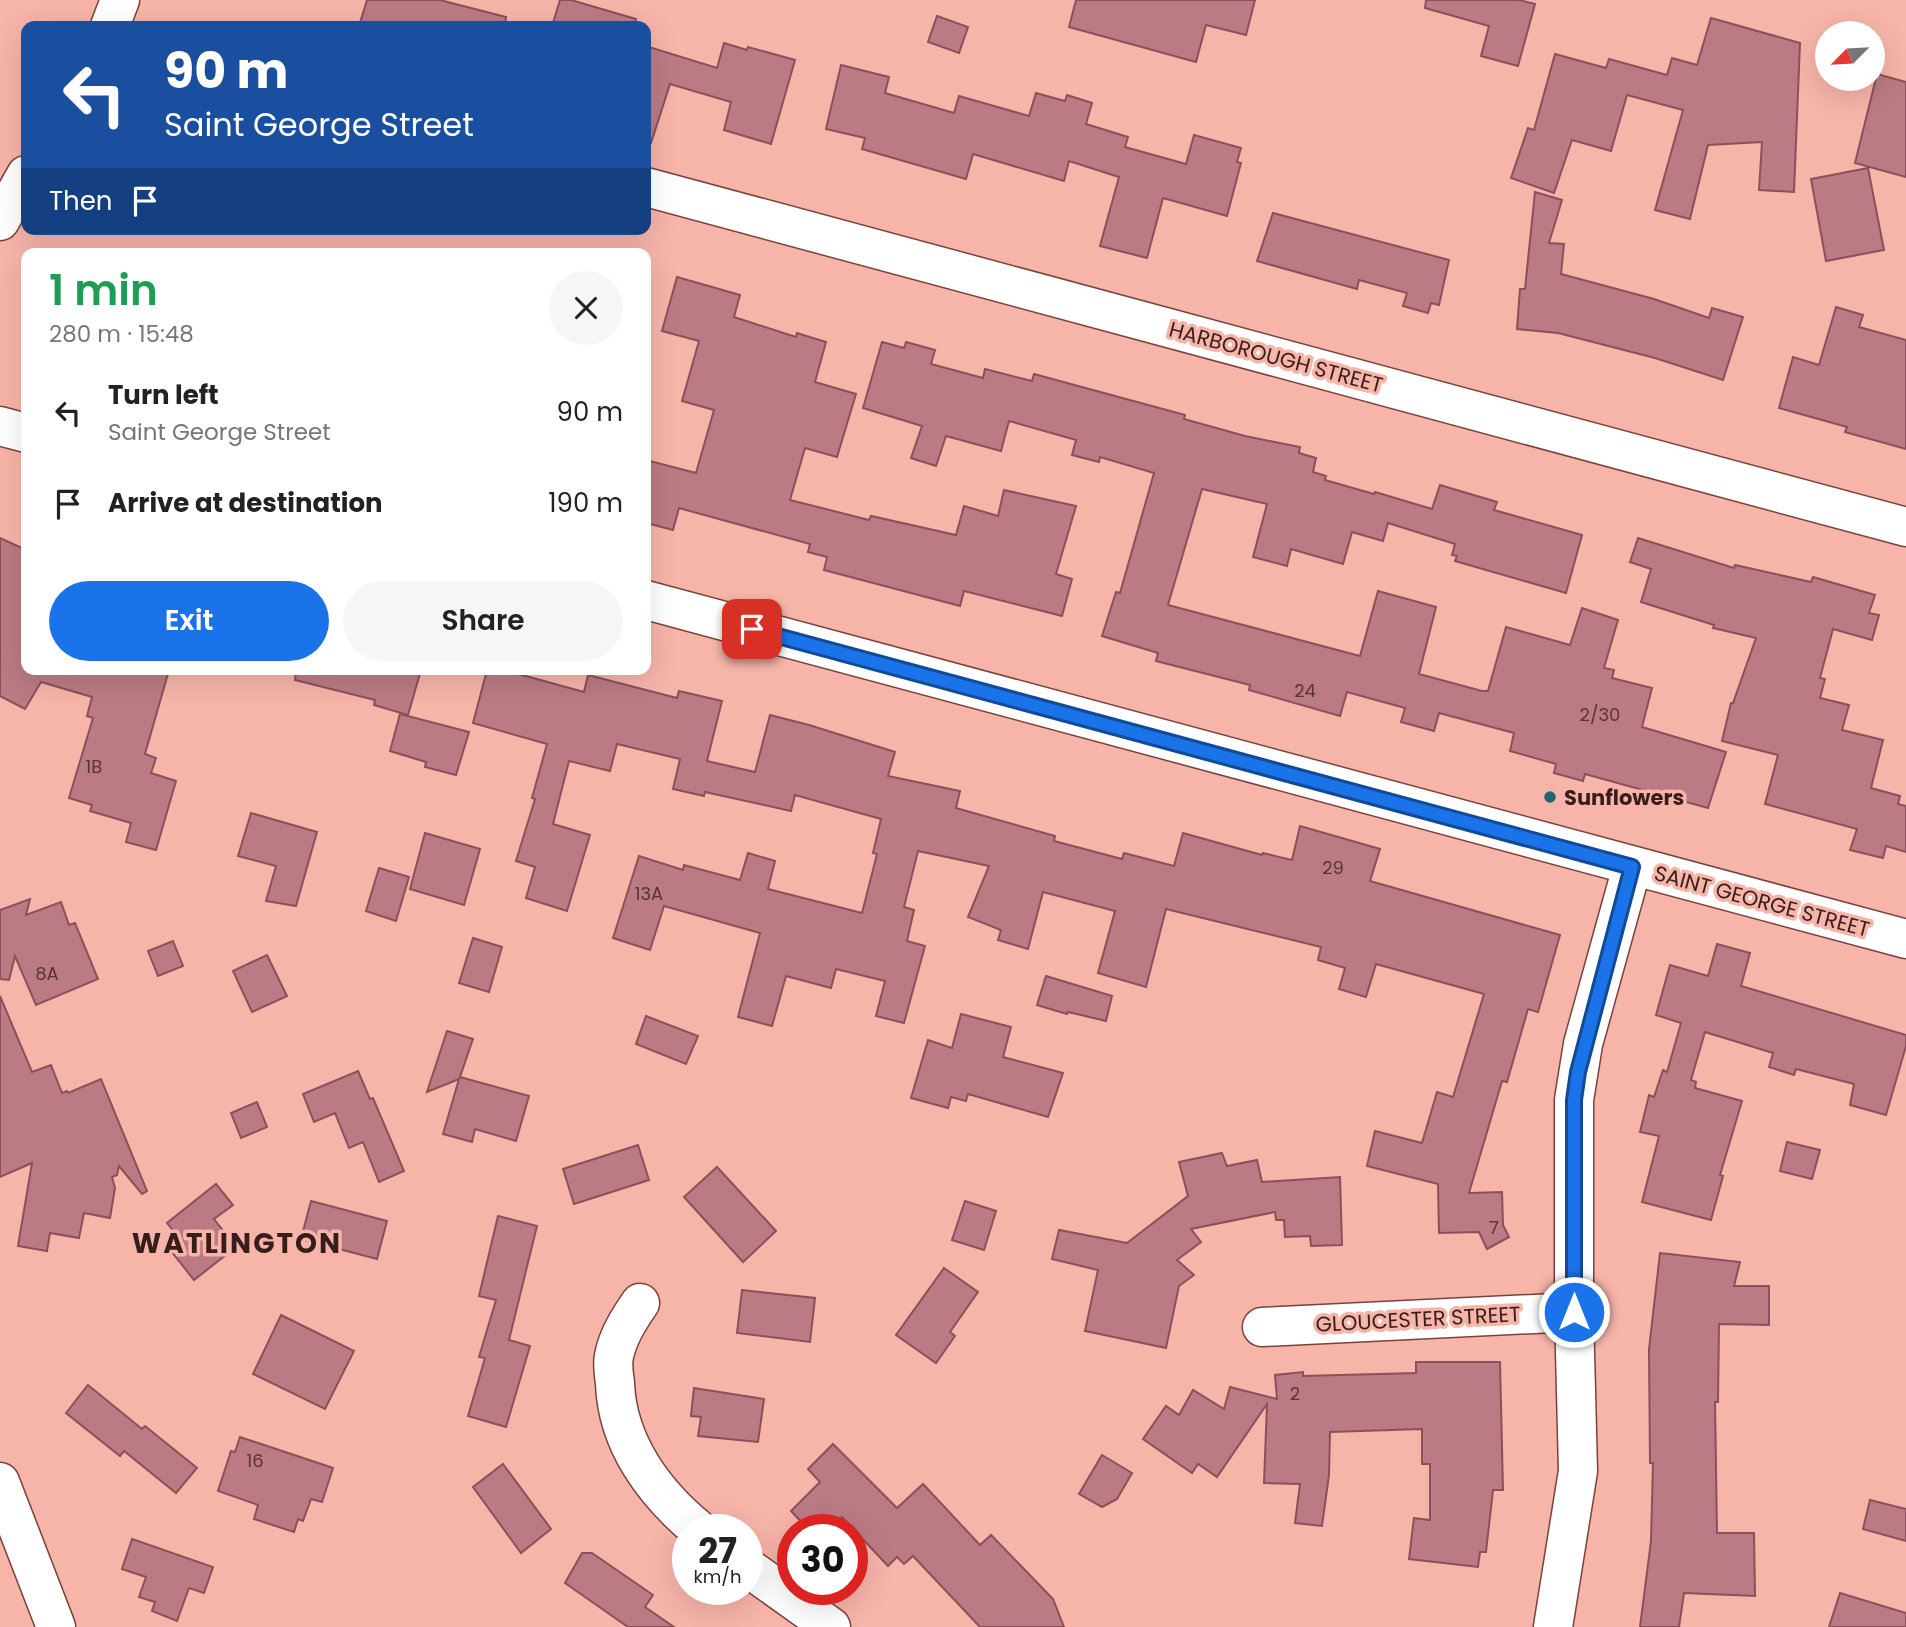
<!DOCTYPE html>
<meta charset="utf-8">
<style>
:root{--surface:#fff;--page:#f6f6f6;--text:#222;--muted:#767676;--accent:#1a73e8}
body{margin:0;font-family:Poppins,sans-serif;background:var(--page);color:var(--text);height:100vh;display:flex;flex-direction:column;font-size:26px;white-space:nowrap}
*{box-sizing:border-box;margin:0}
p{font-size:23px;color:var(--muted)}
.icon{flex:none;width:38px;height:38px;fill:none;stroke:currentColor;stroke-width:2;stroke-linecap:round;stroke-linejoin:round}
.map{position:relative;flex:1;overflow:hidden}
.panel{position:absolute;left:21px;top:248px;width:630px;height:427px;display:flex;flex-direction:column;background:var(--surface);border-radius:14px;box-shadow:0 7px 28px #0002}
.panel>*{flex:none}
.hud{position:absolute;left:21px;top:21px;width:630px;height:214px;border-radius:14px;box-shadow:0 7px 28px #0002;background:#1a4fa0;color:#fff;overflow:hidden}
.needle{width:46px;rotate:246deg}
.buttons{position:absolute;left:1815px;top:21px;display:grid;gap:14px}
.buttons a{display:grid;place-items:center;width:70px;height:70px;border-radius:50%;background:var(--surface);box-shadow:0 7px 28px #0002;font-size:35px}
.speed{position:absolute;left:672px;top:1514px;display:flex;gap:14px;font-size:35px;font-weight:700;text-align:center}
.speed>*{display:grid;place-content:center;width:91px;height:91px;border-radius:50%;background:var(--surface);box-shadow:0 7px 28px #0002;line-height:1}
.speed small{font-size:18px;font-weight:400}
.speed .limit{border:10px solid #d22;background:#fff;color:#111}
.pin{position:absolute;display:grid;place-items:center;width:60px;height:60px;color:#fff;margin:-30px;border-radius:14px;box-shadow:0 4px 10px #0006}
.me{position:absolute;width:77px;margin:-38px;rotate:0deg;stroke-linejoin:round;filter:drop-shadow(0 0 5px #0008)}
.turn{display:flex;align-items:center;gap:24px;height:147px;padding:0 28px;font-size:32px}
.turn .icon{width:91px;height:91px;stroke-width:2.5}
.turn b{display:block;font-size:49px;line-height:60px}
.then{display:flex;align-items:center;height:66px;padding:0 28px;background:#0003;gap:14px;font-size:26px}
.round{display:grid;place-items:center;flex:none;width:74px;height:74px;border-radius:37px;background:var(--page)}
.headline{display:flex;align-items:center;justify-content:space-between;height:119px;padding:0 28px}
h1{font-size:42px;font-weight:600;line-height:52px;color:#1e9e55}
.action{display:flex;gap:14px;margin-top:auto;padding:14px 28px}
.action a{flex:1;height:80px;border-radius:42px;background:var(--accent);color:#fff;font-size:28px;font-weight:600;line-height:80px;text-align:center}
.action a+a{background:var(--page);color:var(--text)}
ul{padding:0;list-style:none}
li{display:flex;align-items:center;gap:21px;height:91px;padding:0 28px}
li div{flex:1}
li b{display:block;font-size:26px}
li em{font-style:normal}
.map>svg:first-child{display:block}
.building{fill:#bb7b85;stroke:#8b505a;stroke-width:2}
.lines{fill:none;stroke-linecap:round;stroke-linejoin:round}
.minor-casing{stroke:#7a423a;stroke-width:41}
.minor{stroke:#fff;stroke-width:38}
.route-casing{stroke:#114b97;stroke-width:18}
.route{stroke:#1a73e8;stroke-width:12}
.poi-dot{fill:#1d6772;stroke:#f7b4a9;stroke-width:2.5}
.labels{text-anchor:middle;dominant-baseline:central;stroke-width:7;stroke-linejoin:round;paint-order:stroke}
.number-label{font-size:18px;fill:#583535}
.street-label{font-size:21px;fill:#371e1a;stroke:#f7b4a9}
.poi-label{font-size:21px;font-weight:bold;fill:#371e1a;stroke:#f7b4a9;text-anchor:start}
.district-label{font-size:28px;font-weight:bold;letter-spacing:2px;fill:#371e1a;stroke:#f7b4a9}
</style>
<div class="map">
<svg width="1906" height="1627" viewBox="0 0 1906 1627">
<rect width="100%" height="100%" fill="#f7b4a9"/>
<g class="building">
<path d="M 367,0 L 440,0 L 506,17 L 505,26 L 359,26 Z"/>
<path d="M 560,0 L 571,0 L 636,19 L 635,26 L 552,26 Z"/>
<path d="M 1076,0 L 1255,0 L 1246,35 L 1206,25 L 1196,62 L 1069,27 Z"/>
<path d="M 1426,0 L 1519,0 L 1535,4 L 1518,66 L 1481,56 L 1489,26 L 1425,8 Z"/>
<path d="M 937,16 L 968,27 L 959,53 L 928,42 Z"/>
<path d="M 1711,18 L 1800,43 L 1794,192 L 1759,190 L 1762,142 L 1708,145 L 1690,219 L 1655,210 L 1683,110 L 1627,95 L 1611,151 L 1572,140 L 1554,193 L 1511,178 L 1528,128 L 1534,130 L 1555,54 L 1606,68 L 1609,59 L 1667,75 L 1672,58 L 1697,65 Z"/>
<path d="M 724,43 L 747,50 L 748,47 L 795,60 L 771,144 L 724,130 L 731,102 L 670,84 L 651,143 L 646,142 L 646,46 L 717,68 Z"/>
<path d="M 841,65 L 889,77 L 885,93 L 954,113 L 959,96 L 1029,116 L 1036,93 L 1065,101 L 1067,95 L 1092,103 L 1086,124 L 1128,137 L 1125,147 L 1186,164 L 1194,135 L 1241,148 L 1237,162 L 1241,163 L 1227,216 L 1163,198 L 1147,258 L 1100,246 L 1119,177 L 1069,161 L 1064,181 L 973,154 L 966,179 L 862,149 L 865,138 L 826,129 Z"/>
<path d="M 1877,74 L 1906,82 L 1906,177 L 1855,163 Z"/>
<path d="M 1868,168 L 1884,250 L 1826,261 L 1811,179 Z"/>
<path d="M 1535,192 L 1562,200 L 1549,243 L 1564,244 L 1561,274 L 1654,299 L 1709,318 L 1712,308 L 1743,317 L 1723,380 L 1655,358 L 1558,333 L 1517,329 L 1520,289 L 1525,289 Z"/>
<path d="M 1273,213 L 1449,260 L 1439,305 L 1431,303 L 1428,313 L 1403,306 L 1407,293 L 1359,280 L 1357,289 L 1257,261 Z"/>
<path d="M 677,277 L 740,295 L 734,317 L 796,337 L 797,333 L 826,342 L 815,382 L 856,394 L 837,457 L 805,448 L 790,500 L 869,520 L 871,516 L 956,535 L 964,506 L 998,516 L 1004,490 L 1076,506 L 1056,574 L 1072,579 L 1062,616 L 964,591 L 960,606 L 824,570 L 827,557 L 808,552 L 810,544 L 679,508 L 673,530 L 646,523 L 646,460 L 696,473 L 714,410 L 682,401 L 699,341 L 662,331 Z"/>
<path d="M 1836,307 L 1863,315 L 1859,327 L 1906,340 L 1906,449 L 1845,432 L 1847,427 L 1779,408 L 1793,357 L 1819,365 Z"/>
<path d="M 882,342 L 904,348 L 906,342 L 935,350 L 931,364 L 983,378 L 985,369 L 1032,381 L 1034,374 L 1185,415 L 1184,419 L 1245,436 L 1300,447 L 1299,453 L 1316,458 L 1313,472 L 1326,476 L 1325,480 L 1374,494 L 1375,492 L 1432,509 L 1440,485 L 1497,502 L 1494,510 L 1582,535 L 1566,593 L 1455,561 L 1457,556 L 1452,555 L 1455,544 L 1388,523 L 1383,541 L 1352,532 L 1343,564 L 1291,549 L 1287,566 L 1253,557 L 1267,504 L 1202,489 L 1168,605 L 1360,656 L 1378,591 L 1436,607 L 1419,674 L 1482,691 L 1488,691 L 1506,627 L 1570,645 L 1582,608 L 1618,620 L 1604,668 L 1614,670 L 1612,678 L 1652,688 L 1642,727 L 1726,752 L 1708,808 L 1585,774 L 1583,781 L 1554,773 L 1556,764 L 1510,751 L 1514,733 L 1439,713 L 1434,731 L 1401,722 L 1405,708 L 1347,692 L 1340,716 L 1249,690 L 1250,685 L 1156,661 L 1158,653 L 1102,636 L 1116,592 L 1120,593 L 1154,473 L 1100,457 L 1099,462 L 1072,455 L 1076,440 L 1009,421 L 1001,451 L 946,436 L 936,466 L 911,458 L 922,426 L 863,408 Z"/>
<path d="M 0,538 L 26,550 L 26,670 L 169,670 L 145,754 L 156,758 L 151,773 L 176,781 L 156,850 L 126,842 L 131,823 L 90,811 L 92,805 L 69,798 L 93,718 L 87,716 L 92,697 L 41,682 L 25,709 L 0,696 Z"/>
<path d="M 1638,538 L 1734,568 L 1735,565 L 1811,582 L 1813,577 L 1875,595 L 1869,613 L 1879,615 L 1872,640 L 1833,629 L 1820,678 L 1825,679 L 1820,698 L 1849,705 L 1842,730 L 1883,740 L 1871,788 L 1900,796 L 1898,804 L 1906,806 L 1906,852 L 1886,846 L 1883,858 L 1850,850 L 1857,829 L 1765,804 L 1778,755 L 1722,741 L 1731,703 L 1733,703 L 1756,638 L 1713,628 L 1714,625 L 1641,602 L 1651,569 L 1630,562 Z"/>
<path d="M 296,670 L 421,670 L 408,715 L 374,705 L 375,700 L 295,680 Z"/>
<path d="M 487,670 L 504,670 L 584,692 L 588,675 L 677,698 L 679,691 L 722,701 L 707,761 L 755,772 L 770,715 L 809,725 L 895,752 L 888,776 L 960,791 L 956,808 L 1055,836 L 1054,841 L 1122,859 L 1124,853 L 1174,866 L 1183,833 L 1262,855 L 1263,853 L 1292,860 L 1300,826 L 1380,849 L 1370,881 L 1560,935 L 1538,1012 L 1528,1009 L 1507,1082 L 1502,1081 L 1469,1193 L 1502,1192 L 1503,1225 L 1509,1237 L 1487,1249 L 1479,1232 L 1439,1233 L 1438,1184 L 1367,1166 L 1375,1131 L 1422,1143 L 1437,1092 L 1453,1097 L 1484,994 L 1376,964 L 1366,997 L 1339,989 L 1345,968 L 1318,960 L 1321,947 L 1166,909 L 1146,987 L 1098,973 L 1115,911 L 1043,892 L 1028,949 L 998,940 L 1001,930 L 968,917 L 989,866 L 918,851 L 904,907 L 914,910 L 907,941 L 925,946 L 904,1023 L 876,1016 L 885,981 L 836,969 L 831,988 L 786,976 L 772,1026 L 738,1017 L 760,933 L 664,906 L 650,950 L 613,938 L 639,856 L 683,870 L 684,865 L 740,880 L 748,853 L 775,861 L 768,889 L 862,913 L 877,854 L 873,853 L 881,819 L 795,795 L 791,811 L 705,792 L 704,796 L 673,789 L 680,759 L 617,744 L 610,771 L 569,761 L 553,824 L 590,835 L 567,911 L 526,898 L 535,867 L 516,861 L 535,799 L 532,798 L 547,744 L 473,723 Z"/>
<path d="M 400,714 L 469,732 L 456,775 L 425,767 L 426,762 L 390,751 Z"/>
<path d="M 251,813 L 317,832 L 296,906 L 266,901 L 276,866 L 238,856 Z"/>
<path d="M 425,833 L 480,849 L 464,905 L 410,889 Z"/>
<path d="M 379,868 L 409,877 L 396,921 L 366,911 Z"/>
<path d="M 30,899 L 26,915 L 61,902 L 69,925 L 75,923 L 98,979 L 36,1005 L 15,956 L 9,980 L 0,979 L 0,910 Z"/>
<path d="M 473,938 L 502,947 L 489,992 L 459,983 Z"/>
<path d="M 173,941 L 183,966 L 158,976 L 148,951 Z"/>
<path d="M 1717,944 L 1750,953 L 1741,986 L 1906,1035 L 1906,1046 L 1886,1115 L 1850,1105 L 1854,1084 L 1796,1069 L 1794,1075 L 1769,1067 L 1773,1053 L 1705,1032 L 1691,1080 L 1696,1082 L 1695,1088 L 1742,1101 L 1720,1175 L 1723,1176 L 1711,1220 L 1642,1202 L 1659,1136 L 1640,1132 L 1649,1095 L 1654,1097 L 1663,1070 L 1667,1072 L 1681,1023 L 1656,1015 L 1670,965 L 1708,976 Z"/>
<path d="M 267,955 L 287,996 L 252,1012 L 233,971 Z"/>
<path d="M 1046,976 L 1112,996 L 1106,1021 L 1068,1012 L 1067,1014 L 1037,1005 Z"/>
<path d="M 0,996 L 32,1072 L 51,1065 L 62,1093 L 67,1091 L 68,1093 L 101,1079 L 147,1191 L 142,1194 L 119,1166 L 117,1175 L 112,1177 L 115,1188 L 110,1218 L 84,1213 L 79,1238 L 50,1233 L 47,1251 L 18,1246 L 32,1163 L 0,1177 Z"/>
<path d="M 961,1014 L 1011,1027 L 1003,1057 L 1063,1073 L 1048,1117 L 968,1094 L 966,1101 L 951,1097 L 948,1108 L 911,1098 L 928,1040 L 952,1048 Z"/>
<path d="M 646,1016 L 698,1036 L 686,1064 L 636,1044 Z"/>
<path d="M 447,1031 L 473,1039 L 460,1077 L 529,1096 L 516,1141 L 475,1129 L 472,1142 L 443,1134 L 459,1079 L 427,1092 Z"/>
<path d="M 358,1071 L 370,1099 L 373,1098 L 404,1171 L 379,1182 L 363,1142 L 349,1148 L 335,1113 L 314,1122 L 303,1094 Z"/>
<path d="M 257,1102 L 267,1127 L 241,1138 L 231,1113 Z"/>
<path d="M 1787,1142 L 1820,1150 L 1812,1179 L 1780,1171 Z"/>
<path d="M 638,1145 L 649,1180 L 574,1204 L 563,1169 Z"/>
<path d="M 1222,1153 L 1227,1166 L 1257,1160 L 1262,1182 L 1340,1177 L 1342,1245 L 1311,1246 L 1310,1236 L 1285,1237 L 1284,1220 L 1276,1220 L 1275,1212 L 1191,1229 L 1201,1242 L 1177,1260 L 1194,1275 L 1179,1286 L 1166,1348 L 1085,1331 L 1098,1270 L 1052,1259 L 1059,1230 L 1127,1243 L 1188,1196 L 1179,1162 Z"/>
<path d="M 717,1167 L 776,1231 L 743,1262 L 684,1197 Z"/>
<path d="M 216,1184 L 233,1205 L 214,1219 L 236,1247 L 194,1280 L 167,1246 L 178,1237 L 167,1223 Z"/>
<path d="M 311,1201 L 387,1221 L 377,1259 L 301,1239 Z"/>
<path d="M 965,1201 L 996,1211 L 984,1250 L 952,1240 Z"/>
<path d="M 498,1216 L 537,1226 L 509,1340 L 530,1346 L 506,1427 L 468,1416 L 485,1358 L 479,1357 L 496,1300 L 479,1296 Z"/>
<path d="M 1660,1253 L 1740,1262 L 1734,1286 L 1769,1286 L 1769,1325 L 1719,1324 L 1718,1402 L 1715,1402 L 1717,1533 L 1754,1533 L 1755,1596 L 1684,1593 L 1679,1627 L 1640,1627 L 1651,1541 L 1653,1463 L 1650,1463 L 1649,1349 Z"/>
<path d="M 944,1268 L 978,1292 L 950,1332 L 955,1336 L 936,1363 L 896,1335 Z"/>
<path d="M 742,1290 L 815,1298 L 810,1342 L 737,1333 Z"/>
<path d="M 281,1315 L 354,1351 L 325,1409 L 253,1374 Z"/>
<path d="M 1416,1362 L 1500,1362 L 1503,1490 L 1493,1490 L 1486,1552 L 1480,1552 L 1478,1567 L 1409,1559 L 1414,1518 L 1430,1520 L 1430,1464 L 1422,1464 L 1422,1429 L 1330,1432 L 1329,1475 L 1322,1526 L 1295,1523 L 1300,1484 L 1264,1483 L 1267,1404 L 1217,1477 L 1198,1464 L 1192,1473 L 1143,1439 L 1166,1406 L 1179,1415 L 1193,1390 L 1224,1409 L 1230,1387 L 1277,1399 L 1275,1375 L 1303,1372 L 1303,1376 L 1416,1373 Z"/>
<path d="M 88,1385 L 142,1429 L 145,1426 L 197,1468 L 176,1493 L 124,1451 L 120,1456 L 66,1413 Z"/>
<path d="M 694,1388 L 764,1399 L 758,1442 L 698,1436 L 701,1417 L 691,1416 Z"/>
<path d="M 240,1437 L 333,1468 L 322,1502 L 311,1499 L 303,1521 L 298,1519 L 294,1532 L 254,1519 L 258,1505 L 218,1491 L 231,1451 L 235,1452 Z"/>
<path d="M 833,1444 L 897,1508 L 923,1484 L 980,1545 L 991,1535 L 1053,1599 L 1064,1627 L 980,1627 L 913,1556 L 904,1564 L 897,1557 L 888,1566 L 842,1517 L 829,1530 L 809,1530 L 791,1511 L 820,1482 L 808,1469 Z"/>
<path d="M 1102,1455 L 1132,1473 L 1117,1499 L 1102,1507 L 1079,1494 Z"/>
<path d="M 503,1464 L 551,1529 L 521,1553 L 473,1487 Z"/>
<path d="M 1870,1500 L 1906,1509 L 1906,1541 L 1863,1529 Z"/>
<path d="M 132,1539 L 213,1567 L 204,1593 L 189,1588 L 177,1621 L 152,1611 L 155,1602 L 139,1597 L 146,1577 L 122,1569 Z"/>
<path d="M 582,1553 L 592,1553 L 653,1595 L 645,1607 L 674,1627 L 628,1627 L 565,1583 Z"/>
<path d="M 1840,1593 L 1906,1613 L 1906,1627 L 1829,1627 Z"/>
</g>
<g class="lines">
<defs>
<g id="minor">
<path d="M 110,26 L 120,0"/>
<path d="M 646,187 L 1906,527"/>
<path d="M 0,221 L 26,175"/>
<path d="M 0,426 L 26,433"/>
<path d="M 646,600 L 1906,939"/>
<path d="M 640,1303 C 629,1319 618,1336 614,1356 C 612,1365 614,1375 615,1383 C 617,1443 654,1493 699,1530"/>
<path d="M 1262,1327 L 1574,1312"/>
<path d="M 0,1482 L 56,1627"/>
<path d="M 747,1567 L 831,1627"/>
<path d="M 1553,1627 L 1578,1471 L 1574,1312 L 1574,1100 L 1583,1044 L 1632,867"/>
</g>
</defs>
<use href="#minor" class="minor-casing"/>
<use href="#minor" class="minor"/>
</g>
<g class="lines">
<defs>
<path id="route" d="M 752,629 L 1632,867 L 1578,1072 L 1574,1100 L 1574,1312"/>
</defs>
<use href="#route" class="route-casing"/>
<use href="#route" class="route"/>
</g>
<circle class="poi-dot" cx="1550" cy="797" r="7"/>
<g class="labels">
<g class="number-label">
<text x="1305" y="690">24</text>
<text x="1600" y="714">2/30</text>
<text x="94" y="766">1B</text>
<text x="1333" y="867">29</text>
<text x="649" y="893">13A</text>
<text x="47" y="973">8A</text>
<text x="1494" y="1227">7</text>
<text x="1295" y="1393">2</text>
<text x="255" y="1460">16</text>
</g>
<g class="street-label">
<text transform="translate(1276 357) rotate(15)">HARBOROUGH STREET</text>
<text transform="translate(1762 901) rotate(15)">SAINT GEORGE STREET</text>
<text transform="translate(1418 1319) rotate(-3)">GLOUCESTER STREET</text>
</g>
<g class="poi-label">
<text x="1564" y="797">Sunflowers</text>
</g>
<g class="district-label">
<text x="237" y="1243">WATLINGTON</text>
</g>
</g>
</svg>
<div class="buttons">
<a><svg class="needle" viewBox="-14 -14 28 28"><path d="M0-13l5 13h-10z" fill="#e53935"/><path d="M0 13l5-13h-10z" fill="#767676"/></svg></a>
</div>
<div class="speed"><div>27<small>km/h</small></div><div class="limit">30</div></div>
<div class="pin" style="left:752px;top:629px;background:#d93025"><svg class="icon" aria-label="arrive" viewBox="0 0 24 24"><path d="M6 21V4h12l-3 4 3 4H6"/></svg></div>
<svg class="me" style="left:1574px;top:1312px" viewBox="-20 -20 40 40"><circle r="17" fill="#1a73e8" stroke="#fff" stroke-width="3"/><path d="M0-11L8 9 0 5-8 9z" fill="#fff"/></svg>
<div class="hud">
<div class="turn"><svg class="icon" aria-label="left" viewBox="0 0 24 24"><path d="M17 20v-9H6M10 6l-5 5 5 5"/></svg><div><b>90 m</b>Saint George Street</div></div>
<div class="then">Then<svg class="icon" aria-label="arrive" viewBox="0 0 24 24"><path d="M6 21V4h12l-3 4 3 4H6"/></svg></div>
</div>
<section class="panel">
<div class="headline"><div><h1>1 min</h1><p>280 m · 15:48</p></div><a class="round"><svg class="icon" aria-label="close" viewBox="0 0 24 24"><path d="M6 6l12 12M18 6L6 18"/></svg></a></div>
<ul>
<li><svg class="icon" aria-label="left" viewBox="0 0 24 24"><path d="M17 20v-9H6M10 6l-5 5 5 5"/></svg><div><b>Turn left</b><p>Saint George Street</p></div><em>90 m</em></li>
<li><svg class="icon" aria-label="arrive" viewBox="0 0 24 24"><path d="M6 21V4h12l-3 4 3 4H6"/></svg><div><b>Arrive at destination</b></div><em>190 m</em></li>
</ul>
<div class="action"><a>Exit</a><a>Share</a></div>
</section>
</div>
